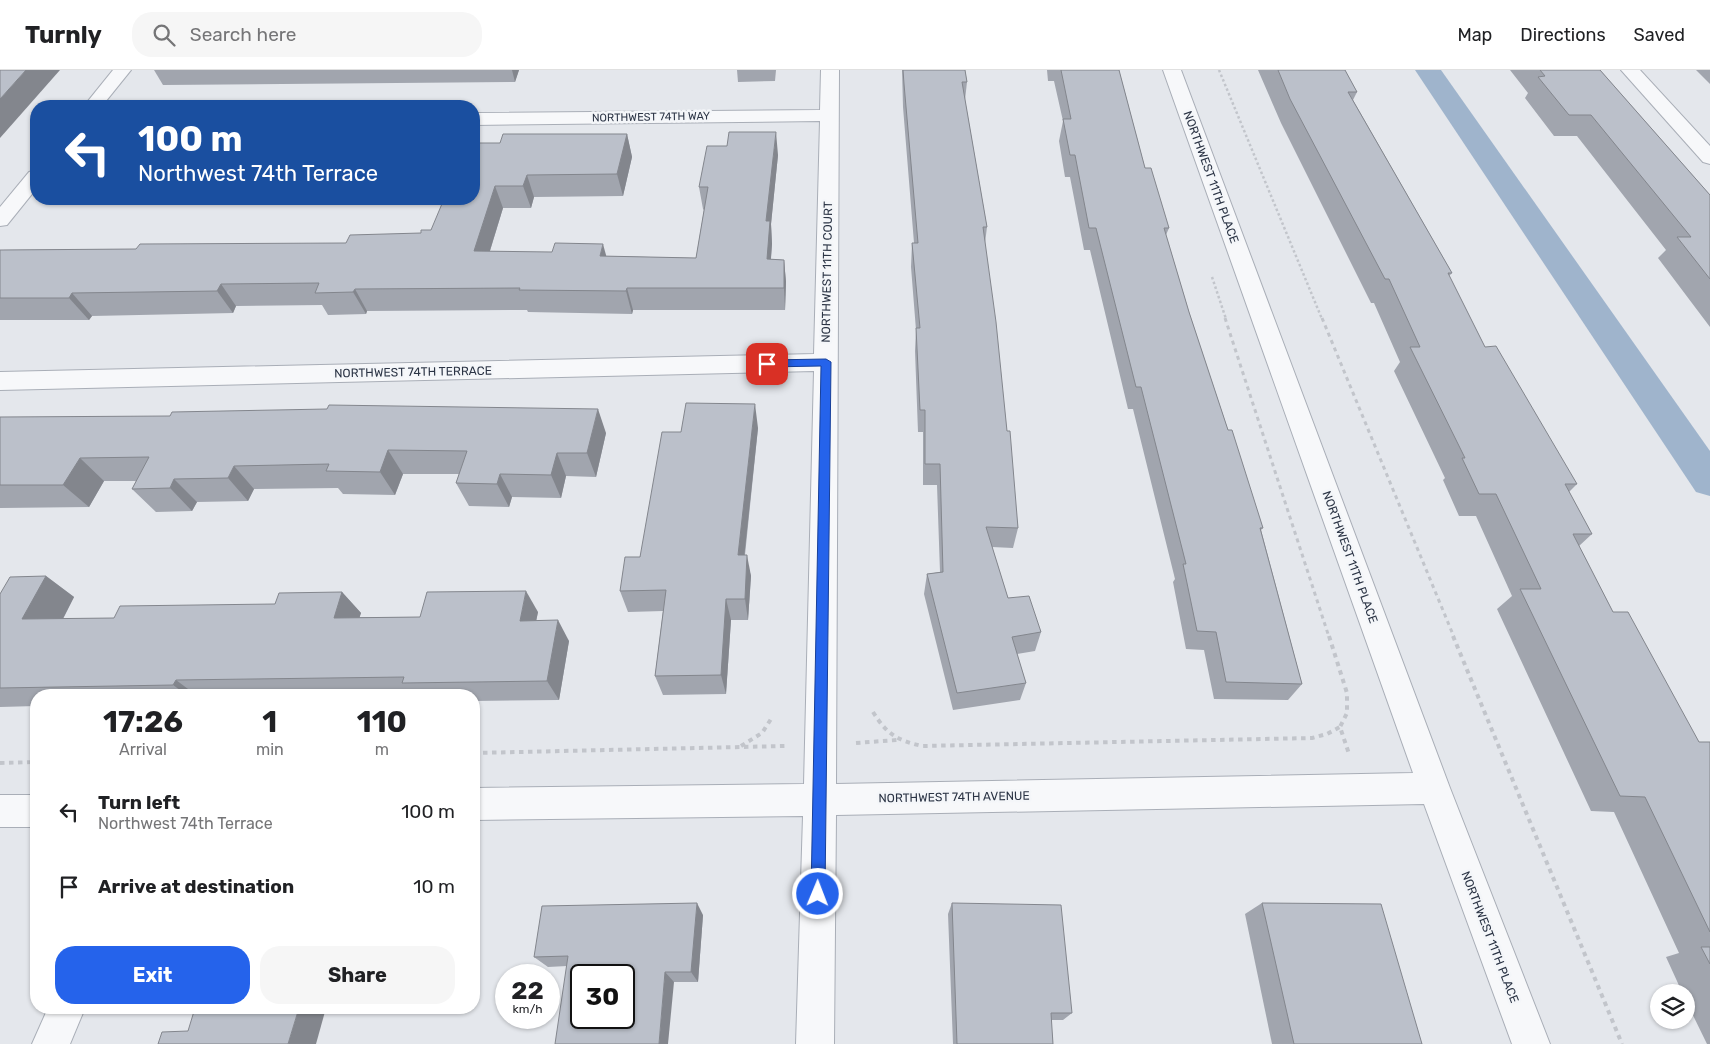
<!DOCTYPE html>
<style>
:root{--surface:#fff;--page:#f6f6f6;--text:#202124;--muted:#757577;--line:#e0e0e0;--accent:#2563eb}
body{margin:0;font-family:Rubik,sans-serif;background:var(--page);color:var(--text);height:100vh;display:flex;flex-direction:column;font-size:19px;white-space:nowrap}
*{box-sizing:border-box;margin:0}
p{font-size:16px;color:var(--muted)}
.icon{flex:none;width:28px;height:28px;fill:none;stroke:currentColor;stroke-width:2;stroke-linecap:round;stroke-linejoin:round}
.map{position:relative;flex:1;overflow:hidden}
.details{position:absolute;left:30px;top:619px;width:450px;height:325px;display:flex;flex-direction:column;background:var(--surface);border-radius:20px;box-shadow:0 1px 4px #0004}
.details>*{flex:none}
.guide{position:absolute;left:30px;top:30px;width:450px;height:105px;border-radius:20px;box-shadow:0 1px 4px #0004;background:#1a4fa0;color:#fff;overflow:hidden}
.buttons{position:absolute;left:1650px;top:914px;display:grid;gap:10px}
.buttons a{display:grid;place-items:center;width:45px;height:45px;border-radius:50%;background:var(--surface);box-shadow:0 1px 4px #0004;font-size:25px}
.speed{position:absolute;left:495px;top:894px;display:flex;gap:10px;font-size:25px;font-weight:700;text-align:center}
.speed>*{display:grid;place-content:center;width:65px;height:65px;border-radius:50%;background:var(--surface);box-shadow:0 1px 4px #0004;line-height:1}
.speed small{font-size:12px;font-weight:400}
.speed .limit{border:2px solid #111;border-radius:8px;background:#fff;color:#111}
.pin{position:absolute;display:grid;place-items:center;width:42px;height:42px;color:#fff;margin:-21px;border-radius:10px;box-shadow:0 2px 8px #0006}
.me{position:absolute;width:55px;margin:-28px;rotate:1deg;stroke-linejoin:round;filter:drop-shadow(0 0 4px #0008)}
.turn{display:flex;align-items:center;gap:18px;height:105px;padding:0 25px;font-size:22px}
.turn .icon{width:65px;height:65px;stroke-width:2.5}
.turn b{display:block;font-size:35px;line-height:42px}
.eta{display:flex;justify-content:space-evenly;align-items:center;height:85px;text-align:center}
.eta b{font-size:30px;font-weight:700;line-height:35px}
.primary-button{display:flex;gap:10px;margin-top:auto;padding:10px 25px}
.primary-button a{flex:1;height:58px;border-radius:20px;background:var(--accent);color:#fff;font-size:20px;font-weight:700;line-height:58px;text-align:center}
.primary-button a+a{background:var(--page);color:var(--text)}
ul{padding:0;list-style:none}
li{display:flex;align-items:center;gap:15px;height:75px;padding:0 25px}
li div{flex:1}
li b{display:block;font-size:19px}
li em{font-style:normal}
header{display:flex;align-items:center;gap:30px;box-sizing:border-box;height:70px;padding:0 25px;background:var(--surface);border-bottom:1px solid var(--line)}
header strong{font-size:24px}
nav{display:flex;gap:28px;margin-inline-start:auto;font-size:18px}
.search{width:350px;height:45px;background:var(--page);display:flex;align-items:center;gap:12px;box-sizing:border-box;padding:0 18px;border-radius:20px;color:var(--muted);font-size:19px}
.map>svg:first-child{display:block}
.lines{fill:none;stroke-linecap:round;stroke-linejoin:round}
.canal{fill:#9fb4cc;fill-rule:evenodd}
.street-casing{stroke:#a9aeb7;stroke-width:2}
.path-far2{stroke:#c2c5cb;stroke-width:2.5;stroke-dasharray:2.5 2.5;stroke-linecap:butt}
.path-far1{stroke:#c2c5cb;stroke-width:3;stroke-dasharray:4 4;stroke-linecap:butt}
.path{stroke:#c2c5cb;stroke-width:4;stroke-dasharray:4.5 4.5;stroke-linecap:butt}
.street{fill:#f7f8fa;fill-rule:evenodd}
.wall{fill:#a1a5ae}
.shaded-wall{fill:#83868d}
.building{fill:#bbc0ca;stroke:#83868d;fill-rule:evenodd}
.route{fill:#2563eb;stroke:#184099}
.labels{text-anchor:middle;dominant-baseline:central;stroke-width:5;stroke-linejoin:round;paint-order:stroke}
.far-street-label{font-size:11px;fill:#2b3445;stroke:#f4f6f9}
.street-label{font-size:12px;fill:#2b3445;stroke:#f4f6f9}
</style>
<header>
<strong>Turnly</strong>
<div class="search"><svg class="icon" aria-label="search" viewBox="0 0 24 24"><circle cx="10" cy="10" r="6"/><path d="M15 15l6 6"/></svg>Search here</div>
<nav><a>Map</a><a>Directions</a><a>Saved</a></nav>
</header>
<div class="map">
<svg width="1710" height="974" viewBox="0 0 1710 974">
<rect width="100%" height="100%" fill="#e4e7ec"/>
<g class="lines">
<path class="canal" d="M 1415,0 L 1441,0 L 1710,381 L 1710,426 L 1696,422 Z"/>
<defs>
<g id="street">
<path d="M 113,0 L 131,0 L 102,36 L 84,36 Z"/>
<path d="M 821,0 L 839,0 L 836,714 L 1413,703 L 1163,0 L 1181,0 L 1450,718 L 1550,974 L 1512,974 L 1424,734 L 836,745 L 834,974 L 796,974 L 803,746 L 474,750 L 474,718 L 804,714 L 814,301 L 0,320 L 0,302 L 814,284 L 820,51 L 474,55 L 474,43 L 820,40 Z"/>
<path d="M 1621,0 L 1640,0 L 1710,76 L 1710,94 L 1703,92 Z"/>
<path d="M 36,100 L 36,119 L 7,155 L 0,156 L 0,137 L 29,102 Z"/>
<rect x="0" y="725" width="36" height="32"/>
<path d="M 48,938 L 85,938 L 70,974 L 32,974 Z"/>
</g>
</defs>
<use href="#street" class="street-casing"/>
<g class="path-far2">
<path d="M 1219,0 L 1322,249"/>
<path d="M 1212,207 L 1226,249"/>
</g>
<g class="path-far1">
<path d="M 1225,248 L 1329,567"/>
<path d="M 1322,248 L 1454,567"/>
</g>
<g class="path">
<path d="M 1329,566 L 1347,623 L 1347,643 L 1340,657 L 1349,684"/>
<path d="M 1453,566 L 1622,974"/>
<path d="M 873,642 C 887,664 896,670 922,676 L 1312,668 L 1327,664 L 1340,657"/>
<path d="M 856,673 L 897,670"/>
<path d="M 741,676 L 762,663 L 771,649"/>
<path d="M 474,683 L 785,676"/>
<path d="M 0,693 L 36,692"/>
</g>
<use href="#street" class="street"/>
</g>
<g class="wall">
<path d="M 154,0 L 519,0 L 515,12 L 163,15 Z"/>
<path d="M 737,0 L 776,0 L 775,11 L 738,12 Z"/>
<path d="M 902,0 L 965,0 L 967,12 L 965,30 L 987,157 L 985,173 L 1018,458 L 1013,478 L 992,477 L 1008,528 L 1041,562 L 1035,581 L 1017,584 L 1026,613 L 1020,630 L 953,640 L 924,524 L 927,504 L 940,502 L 937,415 L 923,415 L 923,362 L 918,362 L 915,281 L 916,260 L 911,197 L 912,173 L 914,173 L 903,37 Z"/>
<path d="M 1047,0 L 1119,0 L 1145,98 L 1169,158 L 1166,165 L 1189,242 L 1228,360 L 1263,458 L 1261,460 L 1302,614 L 1288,630 L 1214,629 L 1204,580 L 1186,579 L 1173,512 L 1175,509 L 1133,339 L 1128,339 L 1090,180 L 1084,180 L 1070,107 L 1065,107 L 1059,71 L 1063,51 L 1054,11 L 1048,11 Z"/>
<path d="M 1258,0 L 1345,0 L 1357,22 L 1353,30 L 1452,203 L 1449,206 L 1485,277 L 1577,414 L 1569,422 L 1592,464 L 1579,476 L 1613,542 L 1699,672 L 1710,672 L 1710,974 L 1707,974 L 1686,931 L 1686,922 L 1682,922 L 1666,887 L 1679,883 L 1614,742 L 1591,741 L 1497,539 L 1512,526 L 1476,446 L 1459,446 L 1443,410 L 1445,408 L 1394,301 L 1400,292 L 1374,233 L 1371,233 L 1281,53 Z"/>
<path d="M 1510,0 L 1600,0 L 1710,125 L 1710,257 L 1658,188 L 1666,180 L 1577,66 L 1554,66 L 1525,28 L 1528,23 Z"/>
<path d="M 1696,0 L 1710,0 L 1710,14 Z"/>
<path d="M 627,64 L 632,87 L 623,126 L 534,127 L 531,138 L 503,138 L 490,181 L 606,186 L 696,188 L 704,140 L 703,139 L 699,117 L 778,85 L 771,154 L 772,174 L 771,189 L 784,190 L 786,212 L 785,240 L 633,240 L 632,244 L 528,242 L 527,240 L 367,241 L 366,244 L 328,245 L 322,235 L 236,236 L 233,243 L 92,246 L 89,250 L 0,250 L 0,180 L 136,179 L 346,173 L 421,163 L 431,160 L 500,73 Z"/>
<path d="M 70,129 L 386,129 L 385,131 L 151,130 L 149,133 L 74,133 Z"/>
<path d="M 0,347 L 606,363 L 596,407 L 566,406 L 561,428 L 512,427 L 509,437 L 469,436 L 456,413 L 459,404 L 403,404 L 395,425 L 343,424 L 338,418 L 254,419 L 248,431 L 197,432 L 192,441 L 156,442 L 132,419 L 136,411 L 104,411 L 89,437 L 1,438 L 0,438 Z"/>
<path d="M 758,358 L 745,485 L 751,506 L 748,550 L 731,550 L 726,624 L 663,625 L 655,606 L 663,541 L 628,542 L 620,521 L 640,487 L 681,362 Z"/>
<path d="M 46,506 L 74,527 L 63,549 L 114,548 L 275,534 L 342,522 L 361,543 L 359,547 L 420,547 L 538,542 L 536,551 L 569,571 L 559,630 L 474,631 L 474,625 L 36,625 L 36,636 L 0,637 L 0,524 Z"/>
<path d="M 952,833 L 1072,943 L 1063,950 L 1051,950 L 1053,974 L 953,974 L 948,844 Z"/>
<path d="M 1262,833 L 1422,974 L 1272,974 L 1245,844 Z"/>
<path d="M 703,845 L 698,912 L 674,912 L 567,896 L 548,897 L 534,887 Z"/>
</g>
<g class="shaded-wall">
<path d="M 26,0 L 60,0 L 0,68 L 0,29 Z"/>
<path d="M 512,0 L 519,0 L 515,12 Z"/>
<path d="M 776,62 L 778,85 L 771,154 L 772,174 L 769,212 L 767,189 L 766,151 Z"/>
<path d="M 627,64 L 632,87 L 623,126 L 617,104 Z"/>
<path d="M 527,105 L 534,127 L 531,138 L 523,116 Z"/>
<path d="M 495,116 L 503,138 L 483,203 L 474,181 Z"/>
<path d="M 146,129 L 151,129 L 151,130 L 149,133 Z"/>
<path d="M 603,174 L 609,196 L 600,186 Z"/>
<path d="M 784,190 L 786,212 L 785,240 L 784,218 Z"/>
<path d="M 221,214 L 236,236 L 233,243 L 217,221 Z"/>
<path d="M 627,218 L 633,240 L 632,244 L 626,221 Z"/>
<path d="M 355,219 L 367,241 L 366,244 L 353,222 Z"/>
<path d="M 72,223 L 92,246 L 89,250 L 69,228 Z"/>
<path d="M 755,334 L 758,358 L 742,507 L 738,485 Z"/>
<path d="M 598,339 L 606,363 L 596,407 L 587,383 Z"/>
<path d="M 388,380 L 403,404 L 395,425 L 380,402 Z"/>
<path d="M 557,383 L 566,406 L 561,428 L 551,405 Z"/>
<path d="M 80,388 L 104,411 L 89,437 L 63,415 Z"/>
<path d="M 234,396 L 254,419 L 248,431 L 228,408 Z"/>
<path d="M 500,404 L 512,427 L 509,437 L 497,414 Z"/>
<path d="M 174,409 L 197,432 L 192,441 L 170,418 Z"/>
<path d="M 747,485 L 751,506 L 748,550 L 745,529 Z"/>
<path d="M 46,506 L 74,527 L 52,570 L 22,549 Z"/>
<path d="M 526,521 L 538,542 L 532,571 L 520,551 Z"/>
<path d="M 342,522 L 361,543 L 353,568 L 334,548 Z"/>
<path d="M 726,529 L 731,550 L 726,624 L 721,605 Z"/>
<path d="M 558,550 L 569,571 L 559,630 L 547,611 Z"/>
<path d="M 176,610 L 196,625 L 187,625 L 173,615 Z"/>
<path d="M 697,833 L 703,845 L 698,912 L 691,902 Z"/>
<path d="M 665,902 L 674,912 L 668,974 L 659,974 Z"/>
<path d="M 299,938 L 326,938 L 316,974 L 288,974 Z"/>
</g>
<g class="building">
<path d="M 0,0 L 26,0 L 0,29 Z"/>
<path d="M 903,0 L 965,0 L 967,12 L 962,12 L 987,157 L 983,157 L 996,252 L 1007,361 L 1010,361 L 1018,458 L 986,457 L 1008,528 L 1029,526 L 1041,562 L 1012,567 L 1026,613 L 957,623 L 927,504 L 943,502 L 940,394 L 925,394 L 925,340 L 920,340 L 916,258 L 920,258 L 912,173 L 918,173 L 904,14 Z"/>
<path d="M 1061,0 L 1119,0 L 1145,98 L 1151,98 L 1169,158 L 1164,158 L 1189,242 L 1228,360 L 1232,360 L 1263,458 L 1260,458 L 1302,614 L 1226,612 L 1216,562 L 1197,561 L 1183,494 L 1186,494 L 1141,317 L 1136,317 L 1096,158 L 1089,158 L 1075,85 L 1070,85 L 1063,49 L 1071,49 Z"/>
<path d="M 1278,0 L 1345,0 L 1357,22 L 1348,22 L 1452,203 L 1448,203 L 1485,277 L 1496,276 L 1577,414 L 1565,414 L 1592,464 L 1573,464 L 1613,542 L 1628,542 L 1699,672 L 1710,672 L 1710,862 L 1645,727 L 1620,726 L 1520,519 L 1541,519 L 1496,424 L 1479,424 L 1462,388 L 1465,388 L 1410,277 L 1420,277 L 1389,209 L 1385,209 L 1290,29 Z"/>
<path d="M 1540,0 L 1600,0 L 1710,125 L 1710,209 L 1677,167 L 1691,167 L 1591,45 L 1569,45 L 1538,7 L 1545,6 Z"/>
<path d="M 729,62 L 776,62 L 766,151 L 770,151 L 767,189 L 784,190 L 784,218 L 627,218 L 626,221 L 519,220 L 520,218 L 355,219 L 353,222 L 315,223 L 319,213 L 221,214 L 217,221 L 72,223 L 69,228 L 0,228 L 0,180 L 136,179 L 140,174 L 346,173 L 350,165 L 421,163 L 421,160 L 431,160 L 444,129 L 474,129 L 474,73 L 500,73 L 503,64 L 627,64 L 617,104 L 527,105 L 523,116 L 495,116 L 474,181 L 552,182 L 555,173 L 603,174 L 600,186 L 696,188 L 708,117 L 699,117 L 707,76 L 727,76 Z"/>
<path d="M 686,333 L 755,334 L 738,485 L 747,485 L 745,529 L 726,529 L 721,605 L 655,606 L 666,520 L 620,521 L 625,487 L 640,487 L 662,362 L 681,362 Z"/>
<path d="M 329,335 L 598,339 L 587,383 L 557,383 L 551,405 L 500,404 L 497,414 L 456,413 L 467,381 L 388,380 L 380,402 L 326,401 L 329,394 L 234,396 L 228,408 L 174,409 L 170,418 L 132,419 L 149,387 L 80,388 L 63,415 L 0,415 L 0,347 L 170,346 L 172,342 L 327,339 Z"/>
<path d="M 46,506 L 22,549 L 114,548 L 120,536 L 275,534 L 279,523 L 342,522 L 334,548 L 420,547 L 427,522 L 526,521 L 520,551 L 558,550 L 547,611 L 402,613 L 404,607 L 176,610 L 173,615 L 0,618 L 0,524 L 10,507 Z"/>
<path d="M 697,833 L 691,902 L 665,902 L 659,974 L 555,974 L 568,886 L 534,887 L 542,836 ZM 581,905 L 624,905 L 624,948 L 581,948 Z"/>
<path d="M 952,833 L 1061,835 L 1072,943 L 1051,943 L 1053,974 L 957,974 Z"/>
<path d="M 1262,833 L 1381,834 L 1422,974 L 1294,974 Z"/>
<path d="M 1701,877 L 1710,877 L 1710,894 Z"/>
<path d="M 195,938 L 299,938 L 288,974 L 158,974 L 162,962 L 188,961 Z"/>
</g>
<path class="route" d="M 826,289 L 831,292 L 825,824 L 823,829 L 818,831 L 813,829 L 811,824 L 821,296 L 767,297 L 762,294 L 767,290 Z"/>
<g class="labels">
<g class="far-street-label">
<text transform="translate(651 47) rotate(-1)">NORTHWEST 74TH WAY</text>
</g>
<g class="street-label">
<text transform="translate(1211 107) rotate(70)">NORTHWEST 11TH PLACE</text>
<text transform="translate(827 202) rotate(-89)">NORTHWEST 11TH COURT</text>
<text transform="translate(413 302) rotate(-1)">NORTHWEST 74TH TERRACE</text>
<text transform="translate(1350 487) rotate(70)">NORTHWEST 11TH PLACE</text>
<text transform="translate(954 727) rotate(-1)">NORTHWEST 74TH AVENUE</text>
<text transform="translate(1490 867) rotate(69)">NORTHWEST 11TH PLACE</text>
</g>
</g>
</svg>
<div class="buttons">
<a><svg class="icon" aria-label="layers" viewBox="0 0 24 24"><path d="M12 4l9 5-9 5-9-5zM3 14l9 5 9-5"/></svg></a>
</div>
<div class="speed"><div>22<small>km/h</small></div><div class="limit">30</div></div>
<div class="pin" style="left:767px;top:294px;background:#d93025"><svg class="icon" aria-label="arrive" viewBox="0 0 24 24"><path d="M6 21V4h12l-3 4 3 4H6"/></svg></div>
<svg class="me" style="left:818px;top:824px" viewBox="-20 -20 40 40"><circle r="17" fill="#2563eb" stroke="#fff" stroke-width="3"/><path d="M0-11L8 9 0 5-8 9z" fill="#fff"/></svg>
<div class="guide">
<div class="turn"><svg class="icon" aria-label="left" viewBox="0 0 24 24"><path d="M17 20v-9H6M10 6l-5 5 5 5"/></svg><div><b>100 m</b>Northwest 74th Terrace</div></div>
</div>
<section class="details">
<div class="eta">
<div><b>17:26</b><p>Arrival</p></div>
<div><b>1</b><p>min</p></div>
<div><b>110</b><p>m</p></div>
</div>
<ul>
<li><svg class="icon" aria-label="left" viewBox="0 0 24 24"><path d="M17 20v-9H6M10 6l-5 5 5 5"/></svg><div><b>Turn left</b><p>Northwest 74th Terrace</p></div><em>100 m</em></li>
<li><svg class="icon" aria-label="arrive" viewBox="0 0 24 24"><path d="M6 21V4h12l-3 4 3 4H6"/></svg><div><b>Arrive at destination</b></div><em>10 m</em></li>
</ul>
<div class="primary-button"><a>Exit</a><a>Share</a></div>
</section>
</div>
